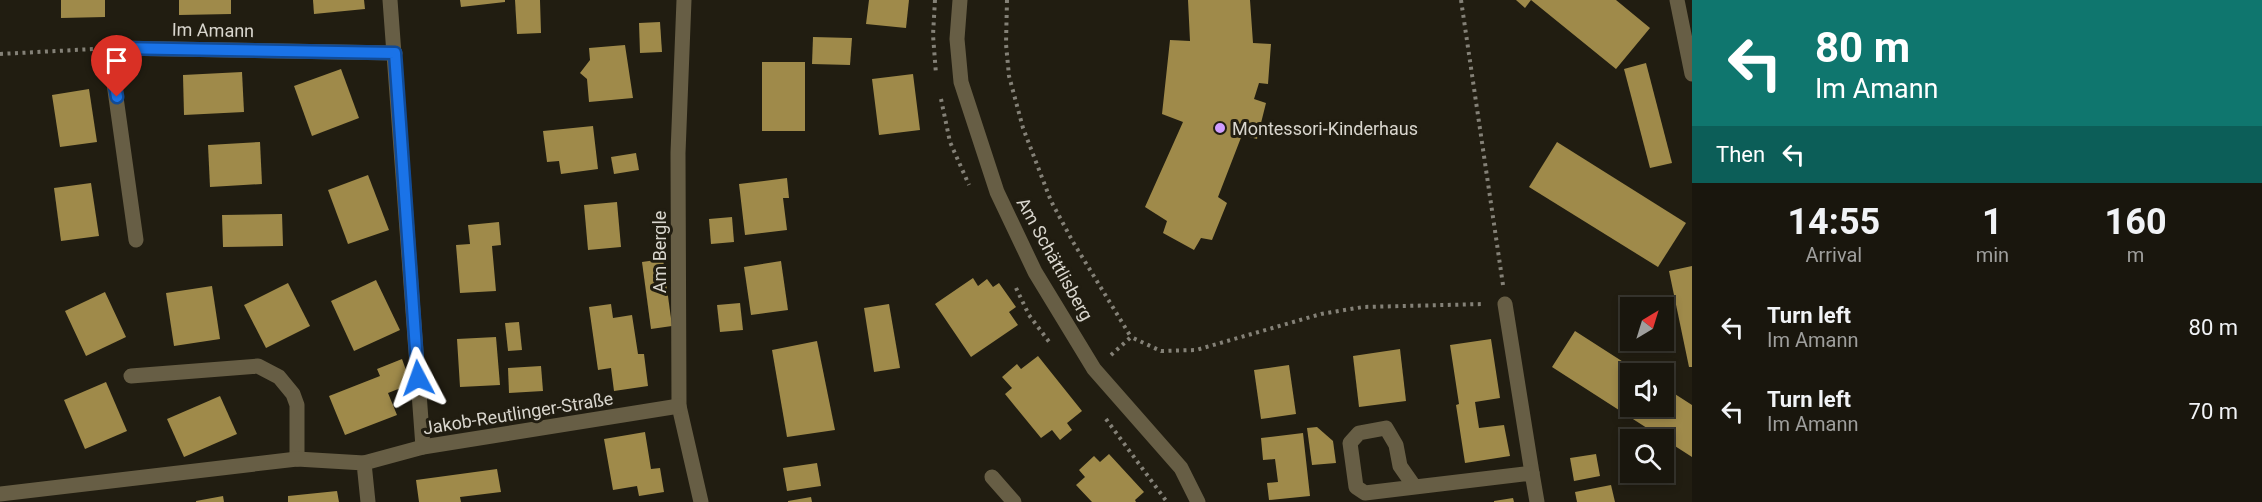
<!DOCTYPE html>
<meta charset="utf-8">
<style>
:root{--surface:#19160d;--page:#221f16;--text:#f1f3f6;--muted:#9f9f9d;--line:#37352e}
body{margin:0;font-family:Roboto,sans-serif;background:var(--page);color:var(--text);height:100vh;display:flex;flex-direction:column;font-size:22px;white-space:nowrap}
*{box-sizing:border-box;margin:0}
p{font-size:20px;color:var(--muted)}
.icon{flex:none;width:33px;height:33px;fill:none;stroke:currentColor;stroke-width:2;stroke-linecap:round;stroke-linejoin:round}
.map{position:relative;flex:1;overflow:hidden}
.panel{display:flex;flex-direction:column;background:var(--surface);width:570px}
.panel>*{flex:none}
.top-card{background:#0f766e;color:#fff;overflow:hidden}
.needle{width:39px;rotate:38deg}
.fabs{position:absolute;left:1620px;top:297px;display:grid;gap:12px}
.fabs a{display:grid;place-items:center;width:54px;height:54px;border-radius:0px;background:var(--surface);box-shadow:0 3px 9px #0003,0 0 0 2px var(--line);font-size:30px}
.pin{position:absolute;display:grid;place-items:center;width:51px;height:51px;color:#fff;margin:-62px -26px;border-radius:50% 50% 50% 0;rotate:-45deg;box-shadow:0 0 6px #0007}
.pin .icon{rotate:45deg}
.me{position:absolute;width:66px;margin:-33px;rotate:356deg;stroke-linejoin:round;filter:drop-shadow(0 0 4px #0008)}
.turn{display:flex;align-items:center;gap:21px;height:126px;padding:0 24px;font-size:27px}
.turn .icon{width:78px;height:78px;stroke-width:2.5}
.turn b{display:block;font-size:42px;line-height:51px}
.then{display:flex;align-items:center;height:57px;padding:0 24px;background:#0003;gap:12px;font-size:22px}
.eta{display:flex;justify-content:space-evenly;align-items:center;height:102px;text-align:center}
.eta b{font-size:36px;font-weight:700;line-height:42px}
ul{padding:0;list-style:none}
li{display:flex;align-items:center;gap:18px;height:84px;padding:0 24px}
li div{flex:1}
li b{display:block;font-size:22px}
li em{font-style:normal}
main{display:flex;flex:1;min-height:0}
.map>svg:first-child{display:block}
.building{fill:#9f8a4a}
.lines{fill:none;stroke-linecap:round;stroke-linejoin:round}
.path{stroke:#848177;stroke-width:4;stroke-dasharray:3 4.5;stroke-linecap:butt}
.minor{stroke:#675e45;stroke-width:15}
.route-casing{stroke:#114b97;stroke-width:15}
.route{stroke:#1a73e8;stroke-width:10}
.poi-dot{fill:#d09dff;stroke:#211d11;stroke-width:2}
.labels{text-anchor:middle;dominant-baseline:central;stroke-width:6;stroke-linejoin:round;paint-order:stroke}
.street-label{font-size:18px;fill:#d9d6ce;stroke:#211d11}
.poi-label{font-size:18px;fill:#d9d6ce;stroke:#211d11;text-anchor:start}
</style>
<main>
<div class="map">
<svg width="1692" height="502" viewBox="0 0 1692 502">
<rect width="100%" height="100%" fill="#211d11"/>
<g class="building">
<path d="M 61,0 L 105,0 L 105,17 L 61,18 Z"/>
<path d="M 179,0 L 231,0 L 231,14 L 179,15 Z"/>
<path d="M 313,0 L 364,0 L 365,9 L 314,14 Z"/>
<path d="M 460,0 L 505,0 L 505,2 L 461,7 Z"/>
<path d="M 515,0 L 540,0 L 541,33 L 517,34 Z"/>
<path d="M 869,0 L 909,0 L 906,28 L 866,24 Z"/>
<path d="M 1188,0 L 1250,0 L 1253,43 L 1271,44 L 1268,84 L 1259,83 L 1254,99 L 1266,103 L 1257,139 L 1242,135 L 1218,197 L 1227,203 L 1212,240 L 1201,238 L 1194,250 L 1163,233 L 1167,221 L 1145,207 L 1183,122 L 1162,114 L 1170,40 L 1190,41 Z"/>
<path d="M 1516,0 L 1616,0 L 1650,28 L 1616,69 L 1531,0 L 1525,8 Z"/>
<path d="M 660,22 L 662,52 L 640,53 L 639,23 Z"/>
<path d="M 813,37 L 852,38 L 850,65 L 812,64 Z"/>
<path d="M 625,45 L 633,98 L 589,102 L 587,79 L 580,73 L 590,60 L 589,48 Z"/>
<rect x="762" y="62" width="43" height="69"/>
<path d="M 1646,63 L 1672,163 L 1650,168 L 1624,69 Z"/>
<path d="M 341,69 L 359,118 L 312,136 L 294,86 Z"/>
<path d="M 242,72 L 244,112 L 184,115 L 183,75 Z"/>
<path d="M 913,74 L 920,130 L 879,135 L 872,79 Z"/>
<path d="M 89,89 L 97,142 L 60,147 L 52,95 Z"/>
<path d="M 593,126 L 598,169 L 561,174 L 559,161 L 547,162 L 543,131 Z"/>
<path d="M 260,142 L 262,184 L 210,187 L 208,145 Z"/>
<path d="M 1557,142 L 1686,223 L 1658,267 L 1529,187 Z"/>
<path d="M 636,153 L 639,170 L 614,174 L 611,157 Z"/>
<path d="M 368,175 L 389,230 L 348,244 L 328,190 Z"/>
<path d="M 787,178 L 789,198 L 783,198 L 787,230 L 745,235 L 739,184 Z"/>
<path d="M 91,183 L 99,236 L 61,241 L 54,188 Z"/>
<path d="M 617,202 L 621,247 L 588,250 L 584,205 Z"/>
<path d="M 282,214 L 283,246 L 223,247 L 222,215 Z"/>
<path d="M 732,217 L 734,242 L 711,244 L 709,219 Z"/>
<path d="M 499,222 L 501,245 L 492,246 L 496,291 L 460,293 L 456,245 L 470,244 L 468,225 Z"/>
<path d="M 663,259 L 672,326 L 651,329 L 642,262 Z"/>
<path d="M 781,261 L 788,310 L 751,315 L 744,267 Z"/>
<path d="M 1692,266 L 1692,367 L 1689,367 L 1669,271 Z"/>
<path d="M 973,278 L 978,286 L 987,279 L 993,287 L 999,283 L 1016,307 L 1009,312 L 1018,325 L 971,357 L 935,304 Z"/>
<path d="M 376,280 L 400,330 L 354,351 L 331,301 Z"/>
<path d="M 288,283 L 310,326 L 266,348 L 244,305 Z"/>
<path d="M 212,286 L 220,339 L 174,346 L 166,293 Z"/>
<path d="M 105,292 L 126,337 L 86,356 L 65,311 Z"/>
<path d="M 740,303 L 743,330 L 720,332 L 717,305 Z"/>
<path d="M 611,304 L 613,318 L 632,315 L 638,354 L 644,354 L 648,386 L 614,391 L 611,368 L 598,370 L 589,307 Z"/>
<path d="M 889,304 L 900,368 L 874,372 L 864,308 Z"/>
<path d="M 519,322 L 522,350 L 508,351 L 505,323 Z"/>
<path d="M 1575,331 L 1642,374 L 1630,374 L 1630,406 L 1664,406 L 1664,387 L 1692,405 L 1692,457 L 1552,367 Z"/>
<path d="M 496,337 L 500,385 L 460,387 L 457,339 Z"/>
<path d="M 1491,339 L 1500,398 L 1475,402 L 1479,428 L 1504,425 L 1510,456 L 1465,463 L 1456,405 L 1459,404 L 1450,345 Z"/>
<path d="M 817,341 L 835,430 L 787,437 L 772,350 Z"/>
<path d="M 1400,349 L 1406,401 L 1359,407 L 1353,356 Z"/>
<path d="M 1038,356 L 1082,411 L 1067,423 L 1072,430 L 1060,440 L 1052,430 L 1041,438 L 1005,394 L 1012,388 L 1002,377 L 1017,364 L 1021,369 Z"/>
<path d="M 402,359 L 411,384 L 388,393 L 397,415 L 345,435 L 329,396 L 380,376 L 377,369 Z"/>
<path d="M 1289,365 L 1296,414 L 1261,419 L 1254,370 Z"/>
<path d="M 541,366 L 543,391 L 509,393 L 508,368 Z"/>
<path d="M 106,382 L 127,431 L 85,449 L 64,400 Z"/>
<path d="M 220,396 L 237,434 L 184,457 L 167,419 Z"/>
<path d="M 1317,427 L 1333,441 L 1336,463 L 1312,465 L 1307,428 Z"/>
<path d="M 645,432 L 651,469 L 660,468 L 664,492 L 639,496 L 637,486 L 613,490 L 604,439 Z"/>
<path d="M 1303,433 L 1310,496 L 1269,500 L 1267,483 L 1278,482 L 1275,459 L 1263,460 L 1261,438 Z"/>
<path d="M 1109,454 L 1144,492 L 1135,500 L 1136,502 L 1092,502 L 1076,485 L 1085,477 L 1079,470 L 1094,456 L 1100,462 Z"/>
<path d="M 1596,454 L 1600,476 L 1574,481 L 1570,458 Z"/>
<path d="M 817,463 L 821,486 L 787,491 L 783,468 Z"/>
<path d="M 497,469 L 501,492 L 460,497 L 461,502 L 419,502 L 416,480 Z"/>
<path d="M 1611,485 L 1615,502 L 1577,502 L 1575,492 Z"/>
<path d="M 337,491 L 339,502 L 288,502 L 288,496 Z"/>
<path d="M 223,496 L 224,502 L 196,502 L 196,501 Z"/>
<path d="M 811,497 L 812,502 L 788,502 L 788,501 Z"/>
<path d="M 1513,498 L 1514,502 L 1494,502 L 1494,501 Z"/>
</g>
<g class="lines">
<g class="path">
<path d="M 935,0 L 933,35 L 936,74"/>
<path d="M 1007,0 L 1006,44 L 1009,76 L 1023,128 L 1051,201 L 1073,242 L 1131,337"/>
<path d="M 1461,0 L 1503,285"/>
<path d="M 0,54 L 94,49"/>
<path d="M 941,99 L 950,142 L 969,185"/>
<path d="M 1016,288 L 1029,315 L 1050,343"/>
<path d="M 1111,355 L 1131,337 L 1161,351 L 1196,350 L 1321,314 L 1363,307 L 1484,304"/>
<path d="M 1106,419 L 1167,502"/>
</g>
<g class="minor">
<path d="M 390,0 L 423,447"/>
<path d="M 684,0 L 678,153 L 679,406 L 701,502"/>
<path d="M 960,0 L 957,39 L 961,82 L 997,192 L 1035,272 L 1094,369 L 1181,468 L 1198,502"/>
<path d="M 1677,0 L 1692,74"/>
<path d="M 136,240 L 113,76 L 116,48 L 395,53"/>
<path d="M 1505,304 L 1532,473"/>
<path d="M 131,376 L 258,366 L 279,377 L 293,394 L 297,405 L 297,459"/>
<path d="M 364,463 L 423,447 L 679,406"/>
<path d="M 992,477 L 1014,502"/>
<path d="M 1414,486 L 1400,466 L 1396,445 L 1386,428 L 1359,433 L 1350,443 L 1356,487 L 1365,493 L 1532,473 L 1537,502"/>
<path d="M 0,494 L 297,459 L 364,463 L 368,502"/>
</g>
</g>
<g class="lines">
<defs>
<path id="route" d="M 117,97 L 113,75 L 116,48 L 395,53 L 418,378"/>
</defs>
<use href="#route" class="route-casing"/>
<use href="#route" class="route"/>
</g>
<circle class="poi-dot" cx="1220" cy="128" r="6"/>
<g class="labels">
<g class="street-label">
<text transform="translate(213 30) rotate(1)">Im Amann</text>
<text transform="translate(659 252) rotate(-90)">Am Bergle</text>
<text transform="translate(1055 259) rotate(61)">Am Schättlisberg</text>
<text transform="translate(518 413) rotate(-9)">Jakob-Reutlinger-Straße</text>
</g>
<g class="poi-label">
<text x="1232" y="128">Montessori-Kinderhaus</text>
</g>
</g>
</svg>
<div class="fabs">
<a><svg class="needle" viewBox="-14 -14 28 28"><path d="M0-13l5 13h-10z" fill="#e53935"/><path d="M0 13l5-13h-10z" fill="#9f9f9d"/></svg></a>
<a><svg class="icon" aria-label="sound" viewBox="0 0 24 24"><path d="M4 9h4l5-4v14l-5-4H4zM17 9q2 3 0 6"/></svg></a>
<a><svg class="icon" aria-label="search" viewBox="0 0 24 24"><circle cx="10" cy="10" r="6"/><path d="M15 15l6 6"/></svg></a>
</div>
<div class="pin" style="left:117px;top:97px;background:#d93025"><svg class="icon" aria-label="arrive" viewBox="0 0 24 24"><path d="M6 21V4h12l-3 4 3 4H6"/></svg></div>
<svg class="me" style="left:418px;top:378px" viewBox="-20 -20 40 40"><path d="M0-17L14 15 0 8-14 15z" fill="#1a73e8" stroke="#fff" stroke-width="4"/></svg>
</div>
<section class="panel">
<div class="top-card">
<div class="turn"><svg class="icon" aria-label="left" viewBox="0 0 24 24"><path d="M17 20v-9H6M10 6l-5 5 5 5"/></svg><div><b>80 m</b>Im Amann</div></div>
<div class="then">Then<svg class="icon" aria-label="left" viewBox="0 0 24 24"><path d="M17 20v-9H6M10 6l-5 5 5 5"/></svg></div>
</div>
<div class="eta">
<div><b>14:55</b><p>Arrival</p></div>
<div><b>1</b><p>min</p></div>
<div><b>160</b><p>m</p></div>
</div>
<ul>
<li><svg class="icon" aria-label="left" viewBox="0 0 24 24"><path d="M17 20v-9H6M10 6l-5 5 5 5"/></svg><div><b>Turn left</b><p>Im Amann</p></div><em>80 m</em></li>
<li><svg class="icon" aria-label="left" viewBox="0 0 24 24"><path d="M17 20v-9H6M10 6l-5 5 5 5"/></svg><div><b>Turn left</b><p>Im Amann</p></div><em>70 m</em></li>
</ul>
</section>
</main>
